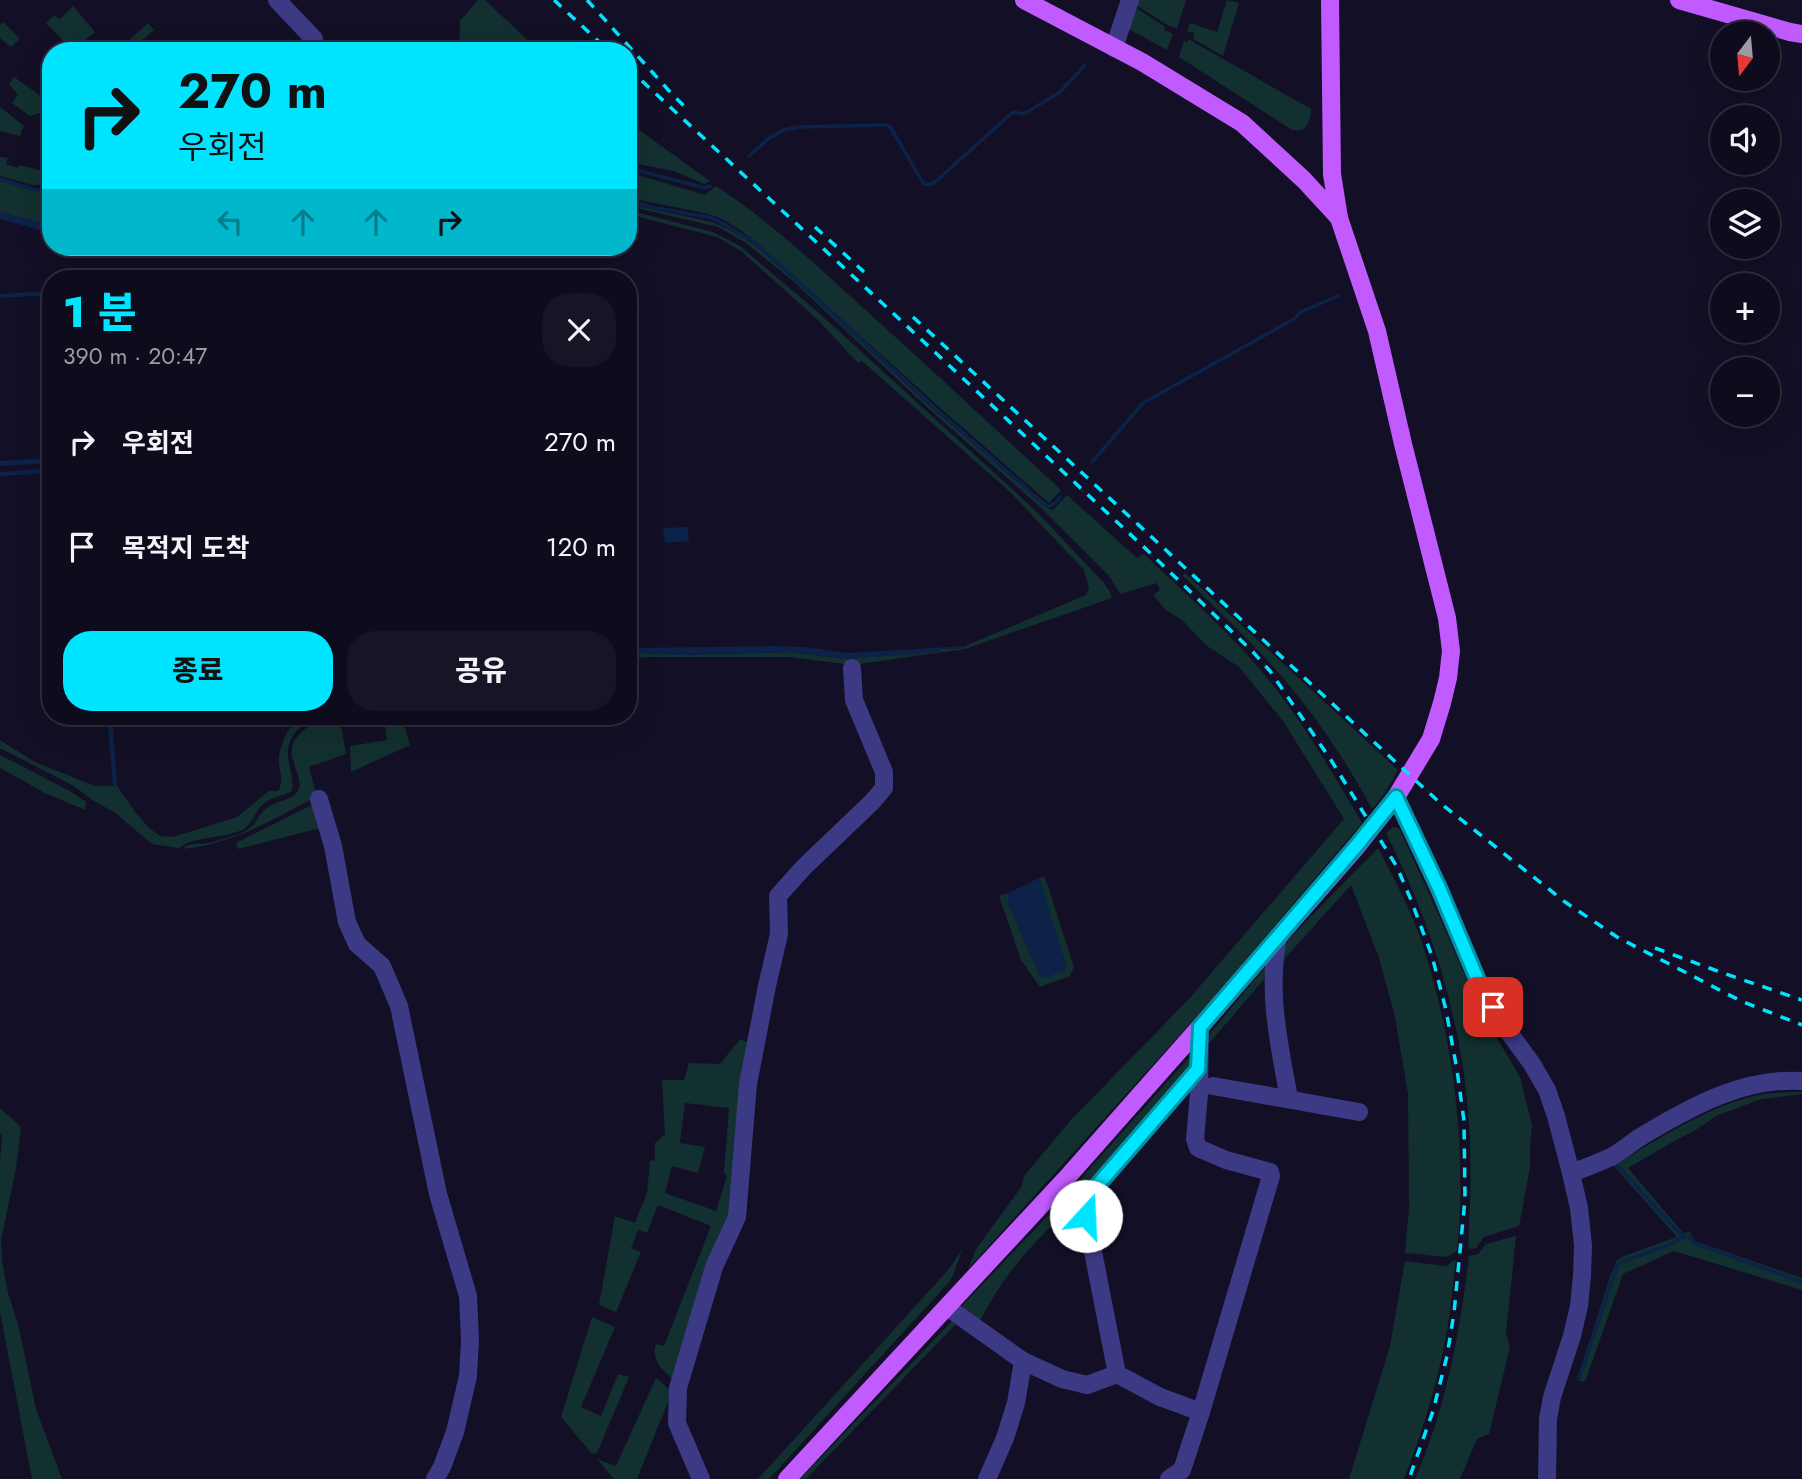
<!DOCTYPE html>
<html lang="ko">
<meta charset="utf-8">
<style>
:root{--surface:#0e0b1c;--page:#171425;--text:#f1f3f6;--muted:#9b9ba3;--line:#2e2b3b;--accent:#00e5ff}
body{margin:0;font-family:Jost,"Noto Sans KR",sans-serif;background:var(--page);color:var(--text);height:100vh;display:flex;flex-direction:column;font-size:26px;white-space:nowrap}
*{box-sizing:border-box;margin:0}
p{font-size:23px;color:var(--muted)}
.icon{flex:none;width:38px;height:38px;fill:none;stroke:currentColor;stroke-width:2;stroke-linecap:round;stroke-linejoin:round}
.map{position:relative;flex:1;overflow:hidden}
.details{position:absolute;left:42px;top:270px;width:595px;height:455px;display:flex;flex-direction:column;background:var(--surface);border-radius:28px;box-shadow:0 7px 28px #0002,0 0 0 2px var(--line)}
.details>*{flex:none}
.hud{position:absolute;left:42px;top:42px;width:595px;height:214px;border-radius:28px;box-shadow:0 7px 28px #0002,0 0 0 2px var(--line);background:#00e5ff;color:#111;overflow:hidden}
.needle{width:46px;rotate:196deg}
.tools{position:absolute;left:1710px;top:21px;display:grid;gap:14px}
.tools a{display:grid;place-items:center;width:70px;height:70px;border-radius:50%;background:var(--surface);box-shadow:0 7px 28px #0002,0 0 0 2px var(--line);font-size:35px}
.pin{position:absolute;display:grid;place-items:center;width:60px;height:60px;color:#fff;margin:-30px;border-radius:14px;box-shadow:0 4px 10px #0006}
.me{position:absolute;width:77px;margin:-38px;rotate:20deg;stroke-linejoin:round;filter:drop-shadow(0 0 5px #0008)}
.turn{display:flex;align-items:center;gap:24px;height:147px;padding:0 21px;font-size:32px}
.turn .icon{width:91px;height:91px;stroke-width:2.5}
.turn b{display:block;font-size:49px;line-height:60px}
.lanes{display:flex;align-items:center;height:66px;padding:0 21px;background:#0003;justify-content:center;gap:35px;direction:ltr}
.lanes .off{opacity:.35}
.round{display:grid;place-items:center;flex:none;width:74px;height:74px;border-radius:28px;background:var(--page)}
.summary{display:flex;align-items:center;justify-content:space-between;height:119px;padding:0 21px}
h1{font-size:42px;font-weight:800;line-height:52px;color:var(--accent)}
.primary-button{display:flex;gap:14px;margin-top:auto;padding:14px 21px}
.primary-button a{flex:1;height:80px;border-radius:28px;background:var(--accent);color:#111;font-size:28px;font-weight:800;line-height:80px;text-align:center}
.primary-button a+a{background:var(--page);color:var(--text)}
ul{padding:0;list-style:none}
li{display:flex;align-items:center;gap:21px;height:105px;padding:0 21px}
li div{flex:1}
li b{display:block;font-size:26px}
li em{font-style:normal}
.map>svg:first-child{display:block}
.green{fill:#12302f;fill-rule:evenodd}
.water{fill:#0c2248}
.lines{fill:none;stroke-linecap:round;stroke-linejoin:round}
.stream{stroke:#0c2248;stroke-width:3.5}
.minor{stroke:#3d3a85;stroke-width:18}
.major{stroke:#c25bff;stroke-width:18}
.rail{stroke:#00e5ff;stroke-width:3.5;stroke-dasharray:10 9;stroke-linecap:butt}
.route-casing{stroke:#0095a6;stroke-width:18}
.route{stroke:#00e5ff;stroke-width:12}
</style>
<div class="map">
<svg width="1802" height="1479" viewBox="0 0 1802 1479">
<rect width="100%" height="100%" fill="#130f26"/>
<g class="green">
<path d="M 478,0 L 485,0 L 534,46 L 529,51 L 477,51 L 474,49 L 473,51 L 459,51 L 460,21 Z"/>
<path d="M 1135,0 L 1186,0 L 1177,28 L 1169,26 L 1134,4 Z"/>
<path d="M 1227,0 L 1239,3 L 1223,56 L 1193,39 L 1194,33 L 1187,31 L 1190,23 L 1217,32 Z"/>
<path d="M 1132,5 L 1165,27 L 1164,30 L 1173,34 L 1167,50 L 1125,27 Z"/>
<path d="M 73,6 L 95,32 L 72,50 L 46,23 L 54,15 L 60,19 Z"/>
<path d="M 3,22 L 20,39 L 11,47 L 0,38 L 0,25 Z"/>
<path d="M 148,23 L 154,30 L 130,51 L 117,51 Z"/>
<path d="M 1188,39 L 1311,109 C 1310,122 1307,133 1292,130 L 1179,57 L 1184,41 L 1187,43 Z"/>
<path d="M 14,77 L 45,99 L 51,100 L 51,119 L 40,113 L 30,116 L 12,103 L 18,95 L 9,84 Z"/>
<path d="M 0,107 L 24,126 L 20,136 L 0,131 Z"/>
<path d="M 628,122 L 710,181 L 704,184 L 674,171 L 628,162 Z"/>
<path d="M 0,157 L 8,158 L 6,164 L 17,168 L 19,165 L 51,173 L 51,185 L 32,185 L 0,176 Z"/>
<path d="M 628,172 L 705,195 L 716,186 C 768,220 814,263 860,305 C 928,366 994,428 1061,490 L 1049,503 L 937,405 L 754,240 C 741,231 726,219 711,215 C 683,207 655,205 628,197 Z"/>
<path d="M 0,181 L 36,191 L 51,192 L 51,226 L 0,212 Z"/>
<path d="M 628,204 L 713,222 L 732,231 L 752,243 L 797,282 L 932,408 L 1047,508 L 1053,510 L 1067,495 L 1137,558 L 1144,554 C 1180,589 1218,622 1251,659 C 1295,708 1329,767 1362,823 L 1207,1005 L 968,1269 L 976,1249 L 1022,1186 L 1024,1176 L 1070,1121 L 1187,1001 L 1344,819 L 1283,721 L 1239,667 L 1207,646 L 1182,620 L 1166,610 L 1153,595 L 1160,590 L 1157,583 L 1120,594 L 1110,577 L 1040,507 L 929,409 L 793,281 L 746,243 L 718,227 L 628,206 Z"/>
<path d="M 628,210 L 713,232 L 740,246 L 820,314 L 1036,511 L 1104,583 L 1110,592 L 1112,598 L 965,649 L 852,665 L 789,657 L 654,657 L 628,658 L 628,652 L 681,655 L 791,652 L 845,659 L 935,652 L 941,649 L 964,648 L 965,646 L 1086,595 L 1089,588 L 1084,570 L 1010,492 L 862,361 L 858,363 L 818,320 L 741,251 L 717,237 L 628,214 Z"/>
<path d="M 1185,573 L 1398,770 L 1383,796 L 1372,809 C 1344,757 1308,704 1267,660 C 1240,631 1211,604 1183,576 Z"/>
<path d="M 299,716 L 317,716 C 302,722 286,738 288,756 C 289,768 294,778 292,791 C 284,796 270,797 263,804 C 254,812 253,824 242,830 C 223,839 197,835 179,848 L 152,844 L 114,812 L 92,800 L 74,786 L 0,748 L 0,740 L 35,762 L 95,786 L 117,786 L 136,813 L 149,828 L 160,836 L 173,837 L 237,817 L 269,791 L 278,791 C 284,781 280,773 279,763 C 278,747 288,728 299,716 Z"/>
<path d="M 324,716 L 377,716 L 340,721 L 346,754 L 309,767 L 317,796 C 274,819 232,845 182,849 C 184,848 185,846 186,846 C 190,844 198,844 202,844 C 215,842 227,838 239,834 C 259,826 255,815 270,806 C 279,800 293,800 298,791 C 305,779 286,758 293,744 C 299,730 313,724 324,716 Z"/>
<path d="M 384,716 L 402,716 L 410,745 L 351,772 L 350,746 L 387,740 Z"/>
<path d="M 0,755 L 70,791 L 86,802 L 85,810 L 45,793 L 0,768 Z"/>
<path d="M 318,802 L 324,827 L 238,849 L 236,843 Z"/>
<path d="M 1393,827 L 1399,828 L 1442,922 L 1478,1006 L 1520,1077 L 1532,1125 L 1530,1145 L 1530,1167 L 1519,1226 L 1484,1237 L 1476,1248 L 1468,1249 C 1470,1208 1472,1167 1469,1125 C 1463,1023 1432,924 1386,833 Z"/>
<path d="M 1378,848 C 1396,882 1415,918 1426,955 C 1455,1049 1467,1154 1457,1251 L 1447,1257 L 1405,1253 L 1409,1207 L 1408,1094 L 1395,1017 L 1379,958 L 1351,885 L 1285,958 L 1276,980 L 1283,945 Z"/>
<path d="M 1045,877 L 1074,967 L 1070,976 L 1040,987 L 1021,960 L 999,896 L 1008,893 L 1008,903 L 1040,976 L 1065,970 L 1066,966 L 1039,878 Z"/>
<path d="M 1268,963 L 1266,977 L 1206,1047 L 1204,1041 Z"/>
<path d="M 740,1039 L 751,1044 L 734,1216 L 676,1382 C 663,1370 651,1362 656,1344 L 664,1346 L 711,1226 L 658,1205 L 647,1233 L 638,1230 L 631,1248 L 641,1252 L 616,1312 L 599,1305 L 615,1216 L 635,1223 L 647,1193 L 650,1161 L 655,1160 L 655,1143 L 665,1134 L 662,1080 L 684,1080 L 689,1063 L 720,1064 ZM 685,1103 L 729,1108 L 724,1173 L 727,1176 L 716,1211 L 665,1193 L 672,1166 L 698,1173 L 705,1147 L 680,1143 Z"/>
<path d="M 1194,1052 L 1195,1068 C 1157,1110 1121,1155 1081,1196 C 1055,1222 1024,1252 1003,1282 C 994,1295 986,1310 978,1324 L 957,1311 L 1042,1222 Z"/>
<path d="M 1802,1092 L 1802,1094 L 1761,1099 L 1716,1116 L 1697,1129 L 1669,1144 L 1628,1168 L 1683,1233 L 1690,1232 L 1695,1241 L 1802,1278 L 1802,1290 L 1674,1251 L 1623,1274 L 1585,1382 L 1577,1380 L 1610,1277 L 1617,1260 L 1624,1256 L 1677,1237 L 1614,1166 C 1654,1141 1698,1113 1743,1099 C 1761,1093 1783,1092 1802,1092 Z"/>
<path d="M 0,1099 L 0,1108 L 21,1127 L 16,1169 L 1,1240 L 2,1260 L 8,1293 L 18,1324 L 36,1409 L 62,1479 L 32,1479 L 0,1312 L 0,1161 L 2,1136 L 0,1132 Z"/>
<path d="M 1516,1236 L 1506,1334 L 1510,1347 L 1489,1434 L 1477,1439 L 1460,1479 L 1415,1479 C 1446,1408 1460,1332 1469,1256 L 1478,1254 L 1486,1244 Z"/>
<path d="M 963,1248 L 951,1280 L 769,1479 L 758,1479 L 949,1269 Z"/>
<path d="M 1456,1259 C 1453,1279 1452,1299 1449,1318 C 1441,1372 1424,1428 1404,1479 L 1349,1479 L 1390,1346 L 1405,1261 L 1446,1266 Z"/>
<path d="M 592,1317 L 615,1327 L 581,1407 L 601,1416 L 618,1374 L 629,1377 L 597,1453 L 592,1454 L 561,1417 Z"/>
<path d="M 955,1318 L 959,1321 L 806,1479 L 800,1479 Z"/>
<path d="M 656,1378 L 672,1392 L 637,1479 L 614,1479 L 597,1459 L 616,1466 Z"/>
</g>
<g class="water">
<path d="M 0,212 L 51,226 L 51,233 L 0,219 Z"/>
<path d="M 51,291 L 51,295 L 0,298 L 0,294 Z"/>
<path d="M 51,458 L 51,463 L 0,466 L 0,461 Z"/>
<path d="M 51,468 L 51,473 L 0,476 L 0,472 Z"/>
<path d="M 688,527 L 689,541 L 665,543 L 663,528 Z"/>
<path d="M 774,646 L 806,647 L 848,653 L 965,646 L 965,648 L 941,649 L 935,652 L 845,659 L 791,652 L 681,655 L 634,653 L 631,656 L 628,652 L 628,648 Z"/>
<path d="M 107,716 L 112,716 L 117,786 L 113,787 Z"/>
<path d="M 1039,878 L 1066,966 L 1066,970 L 1044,978 L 1040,976 L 1008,903 L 1008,893 Z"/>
</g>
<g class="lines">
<g class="stream">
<path d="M 749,156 L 768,139 L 783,130 L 799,127 L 887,125 L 891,128 L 923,183 L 928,185 L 934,183 L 1013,112 L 1024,114 L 1060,92 L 1085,65"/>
<path d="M 628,168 L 705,188 L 710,186"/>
<path d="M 0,179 L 36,190 L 51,190"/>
<path d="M 628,200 L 651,207 L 713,218 L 754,242 L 797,280 L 935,408 L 1042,502 L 1048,506 L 1054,504 L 1060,497"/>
<path d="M 1092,462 L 1143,403 L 1294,319 L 1301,312 L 1338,296"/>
<path d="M 1618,1166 L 1681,1235 L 1690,1237 L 1694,1243 L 1802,1282"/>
<path d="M 1579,1379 L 1617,1266 L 1624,1261 L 1661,1248 L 1685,1237"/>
</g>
<g class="minor">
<path d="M 277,0 L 314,39"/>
<path d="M 1114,48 L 1130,0"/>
<path d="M 1396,797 L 1439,889 L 1481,988 L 1505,1027 L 1532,1064 L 1547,1090 L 1556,1116 L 1571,1173 L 1579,1208 L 1583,1245 L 1582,1276 L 1579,1306 L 1572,1336 L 1552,1397 L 1548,1419 L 1547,1479"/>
<path d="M 319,799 L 333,846 L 347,922 L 357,944 L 382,966 L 399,1006 L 438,1194 L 468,1296 L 470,1340 L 468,1376 L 455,1432 L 442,1467 L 435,1479"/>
<path d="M 1278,936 C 1267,994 1279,1042 1289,1099"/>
<path d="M 1200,1027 L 1199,1094 L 1195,1139 L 1198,1148 L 1226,1160 L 1270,1172 L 1271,1176 L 1201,1412"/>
<path d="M 1213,1086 L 1359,1112"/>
<path d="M 1571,1173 C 1585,1168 1598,1163 1611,1157 C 1624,1150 1634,1140 1647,1133 C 1694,1105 1746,1077 1802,1081"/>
<path d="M 947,1307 L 1023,1361 L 1062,1379 L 1087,1385 L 1117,1374 L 1160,1397 L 1201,1412 L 1182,1470 L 1169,1479"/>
<path d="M 1117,1374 L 1086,1216 L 1088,1197 L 1198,1069"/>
<path d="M 701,1479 L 677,1423 L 678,1388 L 714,1267 L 737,1217 L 748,1084 L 767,986 L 779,934 L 778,896 L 804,867 L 872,802 L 884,788 L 884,772 L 854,700 L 852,668"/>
<path d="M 987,1479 L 1005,1438 L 1016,1403 L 1023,1361"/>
</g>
<g class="major">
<path d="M 1024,0 L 1142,62 L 1242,123 L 1304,180 L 1339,218"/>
<path d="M 1679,0 L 1790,32 L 1802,34"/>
<path d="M 787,1479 L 1070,1174 L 1200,1027 L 1358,845 L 1396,797 L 1431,739 L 1442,703 L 1448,678 L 1451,651 L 1447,618 L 1403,444 L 1377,331 L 1339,218 L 1332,174 L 1330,0"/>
</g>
<g class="rail">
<path d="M 554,0 L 609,51"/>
<path d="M 587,0 L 672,94 L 686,108"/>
<path d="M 628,68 L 895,315 L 1146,549 L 1253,652 L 1270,671 L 1331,760 L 1397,867 L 1411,900 L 1432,956 L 1446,1010 L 1457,1070 L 1464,1121 L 1465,1199 L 1454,1313 L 1447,1356 L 1433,1411 L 1409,1479"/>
<path d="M 815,227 L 864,272"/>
<path d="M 913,317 L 1439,802 L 1565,902 L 1617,937 L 1741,1001 L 1802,1025"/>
<path d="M 1655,948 L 1720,972 L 1802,1000"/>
</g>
</g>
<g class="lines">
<defs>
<path id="route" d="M 1086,1216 L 1088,1196 L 1198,1069 L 1200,1027 L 1357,845 L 1396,797 L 1439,888 L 1481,988 L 1493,1007"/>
</defs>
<use href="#route" class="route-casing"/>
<use href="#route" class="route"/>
</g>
</svg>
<div class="tools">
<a><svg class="needle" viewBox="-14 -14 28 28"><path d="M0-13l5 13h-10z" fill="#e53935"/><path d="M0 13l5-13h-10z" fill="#9b9ba3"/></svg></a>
<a><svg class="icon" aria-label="sound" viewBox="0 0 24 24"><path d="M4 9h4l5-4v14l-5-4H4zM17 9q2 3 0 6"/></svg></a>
<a><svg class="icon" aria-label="layers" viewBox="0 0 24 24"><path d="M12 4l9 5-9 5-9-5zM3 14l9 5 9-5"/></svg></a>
<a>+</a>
<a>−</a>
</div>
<div class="pin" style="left:1493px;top:1007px;background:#d93025"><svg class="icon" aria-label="arrive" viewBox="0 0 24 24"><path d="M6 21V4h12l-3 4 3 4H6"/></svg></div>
<svg class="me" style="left:1086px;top:1216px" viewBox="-20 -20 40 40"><circle r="19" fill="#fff"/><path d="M0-13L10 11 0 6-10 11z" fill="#00e5ff"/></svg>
<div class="hud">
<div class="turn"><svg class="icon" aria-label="right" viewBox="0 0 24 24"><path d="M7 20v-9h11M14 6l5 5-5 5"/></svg><div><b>270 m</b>우회전</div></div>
<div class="lanes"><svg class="icon off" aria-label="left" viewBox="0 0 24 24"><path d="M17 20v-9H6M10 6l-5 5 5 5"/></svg><svg class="icon off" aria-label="ahead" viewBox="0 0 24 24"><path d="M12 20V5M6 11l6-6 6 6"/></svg><svg class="icon off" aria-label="ahead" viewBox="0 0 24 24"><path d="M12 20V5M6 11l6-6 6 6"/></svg><svg class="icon" aria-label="right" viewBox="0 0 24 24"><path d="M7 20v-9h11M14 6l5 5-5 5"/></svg></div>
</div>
<section class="details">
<div class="summary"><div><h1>1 분</h1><p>390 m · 20:47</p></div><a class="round"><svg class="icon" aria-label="close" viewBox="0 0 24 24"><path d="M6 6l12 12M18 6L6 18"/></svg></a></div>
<ul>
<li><svg class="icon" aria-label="right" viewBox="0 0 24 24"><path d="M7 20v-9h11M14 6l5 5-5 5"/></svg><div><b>우회전</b></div><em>270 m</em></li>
<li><svg class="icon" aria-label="arrive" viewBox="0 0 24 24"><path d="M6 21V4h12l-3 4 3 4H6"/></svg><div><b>목적지 도착</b></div><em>120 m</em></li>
</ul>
<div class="primary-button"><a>종료</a><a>공유</a></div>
</section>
</div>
